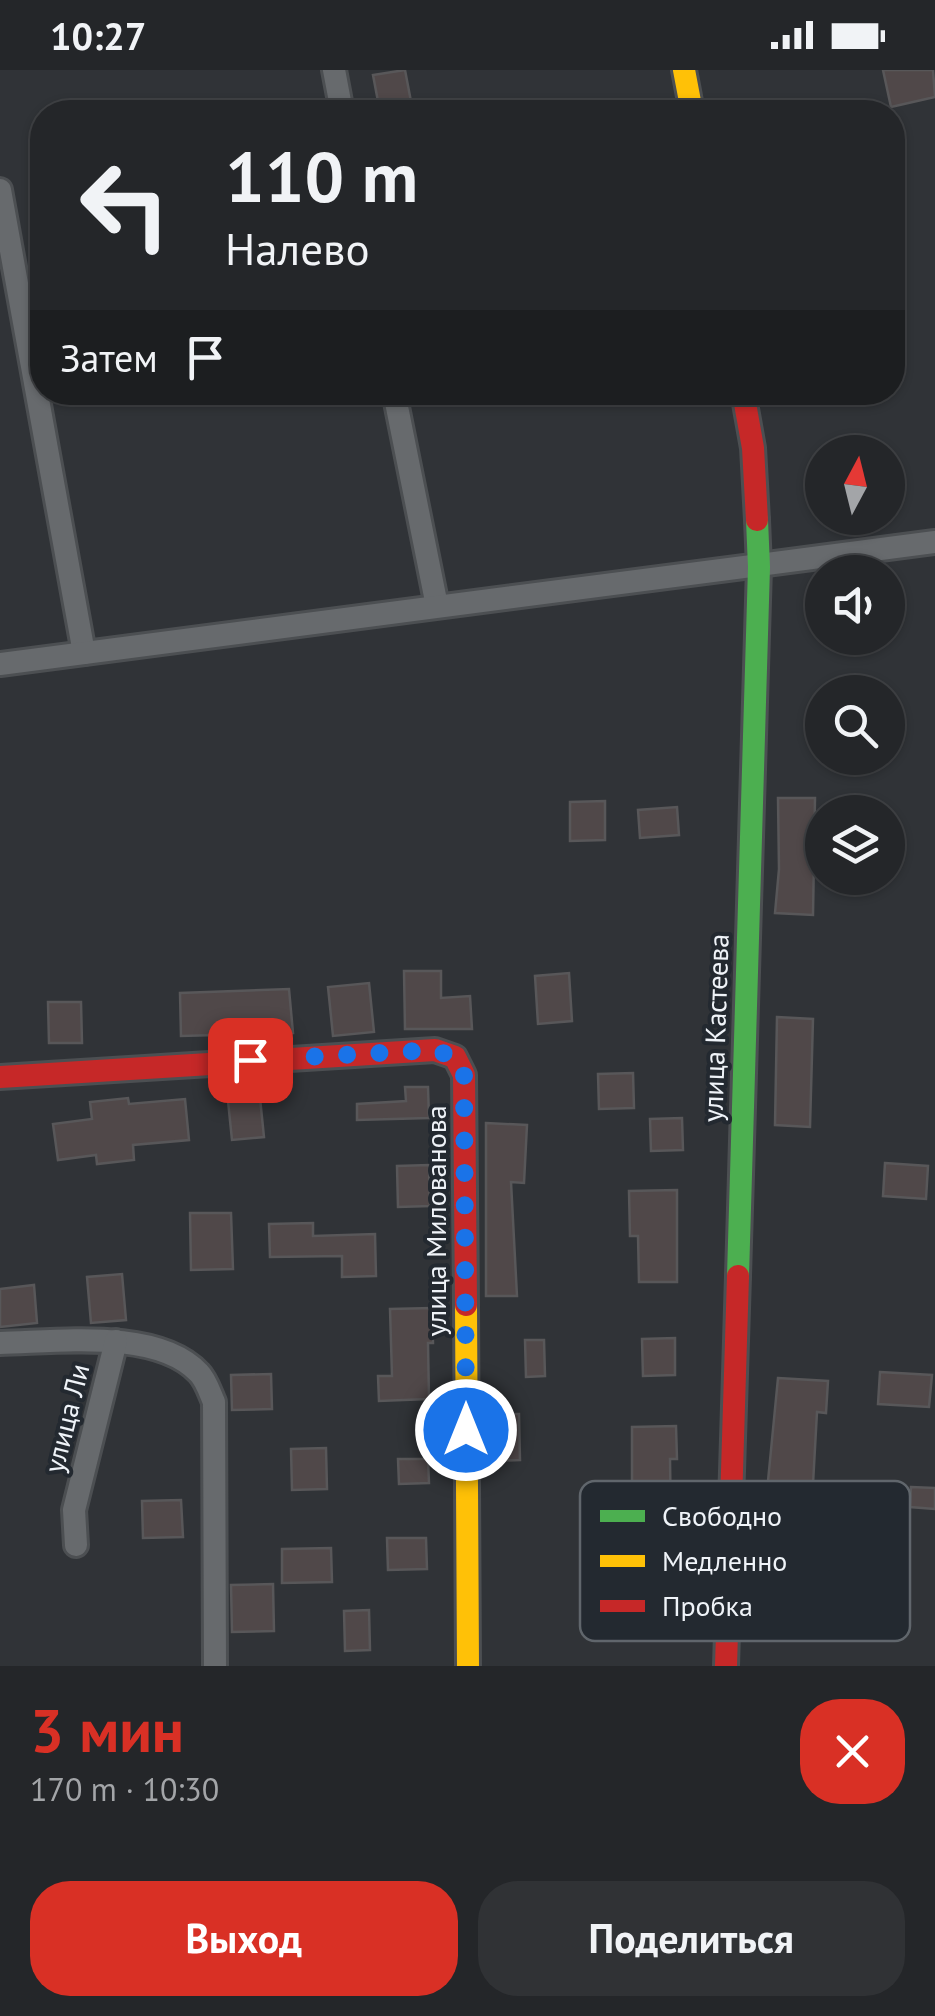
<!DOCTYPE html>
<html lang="ru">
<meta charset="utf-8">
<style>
:root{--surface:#242629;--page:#303235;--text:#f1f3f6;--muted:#a3a5a8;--line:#414346;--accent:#d93025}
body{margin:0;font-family:"PT Sans",sans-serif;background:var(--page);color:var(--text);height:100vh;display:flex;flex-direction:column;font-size:38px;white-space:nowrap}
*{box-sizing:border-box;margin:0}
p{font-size:32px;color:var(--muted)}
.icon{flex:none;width:55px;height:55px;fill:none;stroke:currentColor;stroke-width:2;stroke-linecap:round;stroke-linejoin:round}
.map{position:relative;height:1596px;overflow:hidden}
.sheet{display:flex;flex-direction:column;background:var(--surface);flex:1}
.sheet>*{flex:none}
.top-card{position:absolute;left:30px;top:30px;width:875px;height:305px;border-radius:40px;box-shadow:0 2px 8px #0004,0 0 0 2px var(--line);background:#242629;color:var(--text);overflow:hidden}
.needle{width:65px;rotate:7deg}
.tools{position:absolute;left:805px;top:365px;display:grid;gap:20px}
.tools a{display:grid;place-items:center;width:100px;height:100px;border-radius:50%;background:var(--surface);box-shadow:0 2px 8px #0004,0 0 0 2px var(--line);font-size:50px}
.pin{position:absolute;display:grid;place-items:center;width:85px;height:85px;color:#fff;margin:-42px;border-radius:20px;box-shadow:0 5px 15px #0006}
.me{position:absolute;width:110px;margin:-55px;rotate:0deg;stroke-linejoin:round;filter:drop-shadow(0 0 8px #0008)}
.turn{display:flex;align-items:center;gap:35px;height:210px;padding:0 30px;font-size:45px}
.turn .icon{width:130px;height:130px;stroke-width:2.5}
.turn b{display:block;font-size:70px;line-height:85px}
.then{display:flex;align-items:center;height:95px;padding:0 30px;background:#0003;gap:20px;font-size:38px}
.round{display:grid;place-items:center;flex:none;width:105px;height:105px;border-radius:40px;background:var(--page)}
.head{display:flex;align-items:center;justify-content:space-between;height:170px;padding:0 30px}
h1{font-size:60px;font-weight:600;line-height:75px;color:var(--accent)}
.primary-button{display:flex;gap:20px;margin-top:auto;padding:20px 30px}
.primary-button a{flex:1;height:115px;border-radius:40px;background:var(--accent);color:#fff;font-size:40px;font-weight:600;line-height:115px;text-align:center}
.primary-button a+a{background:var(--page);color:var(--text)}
.status{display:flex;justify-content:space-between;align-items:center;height:70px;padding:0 50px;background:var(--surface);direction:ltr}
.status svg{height:28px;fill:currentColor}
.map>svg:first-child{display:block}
.building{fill:#504849;stroke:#585759;stroke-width:2.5}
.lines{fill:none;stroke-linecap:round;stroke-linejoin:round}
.street-casing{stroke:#4c4f52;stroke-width:28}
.fast-casing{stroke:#4c4f52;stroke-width:28}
.slow-casing{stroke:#4c4f52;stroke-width:28}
.jam-casing{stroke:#4c4f52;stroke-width:28}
.street{stroke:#676a6d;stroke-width:22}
.fast{stroke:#4caf50;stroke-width:22}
.slow{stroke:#ffc107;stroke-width:22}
.jam{stroke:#c62828;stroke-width:22}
.route{stroke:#1a73e8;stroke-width:18;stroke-dasharray:0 32.4}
.labels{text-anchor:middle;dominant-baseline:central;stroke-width:8;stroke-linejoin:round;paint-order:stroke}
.street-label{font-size:28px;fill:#eff3f8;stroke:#232930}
.key{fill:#232930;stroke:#60666c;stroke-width:2.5}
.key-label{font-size:28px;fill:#eff3f8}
</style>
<div class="status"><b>10:27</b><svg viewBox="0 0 49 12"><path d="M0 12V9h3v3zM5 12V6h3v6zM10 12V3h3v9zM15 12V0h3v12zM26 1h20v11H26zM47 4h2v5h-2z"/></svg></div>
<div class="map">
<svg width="935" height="1596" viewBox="0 0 935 1596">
<rect width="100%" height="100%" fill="#303337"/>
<g class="building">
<path d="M 405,0 L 413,42 L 380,42 L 373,5 Z"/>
<path d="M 883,0 L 933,0 L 935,27 L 891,37 Z"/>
<path d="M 778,728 L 815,728 L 813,845 L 775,843 L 779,799 Z"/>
<path d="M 605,731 L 605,770 L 570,771 L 570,732 Z"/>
<path d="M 677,737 L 679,765 L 640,768 L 638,740 Z"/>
<path d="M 404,901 L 441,901 L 441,928 L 470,926 L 472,959 L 405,959 Z"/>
<path d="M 569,903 L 572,951 L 538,954 L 535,906 Z"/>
<path d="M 369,913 L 374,962 L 333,966 L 328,917 Z"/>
<path d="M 289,919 L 293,963 L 181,966 L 180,923 Z"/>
<path d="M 48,932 L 81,932 L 82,973 L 49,973 Z"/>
<path d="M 777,947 L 813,949 L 810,1057 L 775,1055 Z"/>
<path d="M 633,1003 L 634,1038 L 599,1039 L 598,1004 Z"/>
<path d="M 405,1017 L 428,1017 L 429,1048 L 357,1050 L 357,1034 L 406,1031 Z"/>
<path d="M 128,1028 L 129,1034 L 185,1029 L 189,1070 L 133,1075 L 134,1090 L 97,1094 L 96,1085 L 58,1090 L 53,1054 L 92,1049 L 90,1032 Z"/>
<path d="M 260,1028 L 264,1067 L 232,1070 L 228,1031 Z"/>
<path d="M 682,1048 L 683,1080 L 651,1081 L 650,1049 Z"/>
<path d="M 486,1053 L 527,1055 L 524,1113 L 511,1112 L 517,1226 L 486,1226 Z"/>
<path d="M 885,1093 L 928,1096 L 926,1129 L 883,1126 Z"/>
<path d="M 429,1095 L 430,1136 L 398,1137 L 397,1096 Z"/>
<path d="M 677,1120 L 677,1212 L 639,1212 L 638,1166 L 630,1166 L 629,1121 Z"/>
<path d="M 190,1143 L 231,1143 L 233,1199 L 191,1200 Z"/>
<path d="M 313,1153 L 313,1166 L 375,1164 L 376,1206 L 342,1207 L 342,1186 L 270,1187 L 269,1154 Z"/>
<path d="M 122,1204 L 126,1250 L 91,1253 L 87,1207 Z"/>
<path d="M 34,1215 L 37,1253 L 0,1257 L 0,1219 Z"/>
<path d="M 432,1238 L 433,1273 L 428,1273 L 429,1329 L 379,1331 L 378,1306 L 392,1306 L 390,1239 Z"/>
<path d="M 675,1268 L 675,1305 L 643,1306 L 642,1269 Z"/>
<path d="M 525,1270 L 544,1270 L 545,1306 L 526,1307 Z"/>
<path d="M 880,1302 L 932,1305 L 929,1337 L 878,1334 Z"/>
<path d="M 271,1304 L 272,1339 L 232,1340 L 231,1305 Z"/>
<path d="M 778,1308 L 828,1311 L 826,1343 L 817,1342 L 813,1414 L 768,1411 Z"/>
<path d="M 487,1344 L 519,1344 L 520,1390 L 488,1391 Z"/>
<path d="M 676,1356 L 677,1389 L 670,1389 L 671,1457 L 632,1457 L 632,1357 Z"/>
<path d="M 326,1378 L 327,1419 L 292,1420 L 291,1379 Z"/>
<path d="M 398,1389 L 428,1389 L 429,1413 L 399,1414 Z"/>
<path d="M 911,1417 L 935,1418 L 935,1439 L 910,1437 Z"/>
<path d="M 181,1430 L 183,1467 L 143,1468 L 142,1431 Z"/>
<path d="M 387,1468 L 426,1468 L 427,1499 L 388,1500 Z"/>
<path d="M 331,1478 L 332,1512 L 282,1513 L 282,1479 Z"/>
<path d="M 273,1514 L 274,1561 L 232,1562 L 231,1515 Z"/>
<path d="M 369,1540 L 370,1580 L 345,1581 L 344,1541 Z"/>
</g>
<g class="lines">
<defs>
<g id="street">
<path d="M 334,0 L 342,42"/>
<path d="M 0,120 L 84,583"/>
<path d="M 394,322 L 437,536"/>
<path d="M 0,594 L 935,472"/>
<path d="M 0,1273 C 56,1272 157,1258 199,1303 C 206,1310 210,1323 214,1332 L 215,1596"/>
<path d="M 76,1475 L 74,1440 L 116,1271"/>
</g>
<path id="fast" d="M 738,1206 L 759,497 L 757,450"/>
<g id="slow">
<path d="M 684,0 L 692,42"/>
<path d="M 466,1235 L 468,1596"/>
</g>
<g id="jam">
<path d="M 743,322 L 753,378 L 757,450"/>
<path d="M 0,1007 L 435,980 L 455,987 L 464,1005 L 466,1235"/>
<path d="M 726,1596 L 738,1206"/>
</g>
</defs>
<use href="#street" class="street-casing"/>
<use href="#fast" class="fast-casing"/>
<use href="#slow" class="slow-casing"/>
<use href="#jam" class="jam-casing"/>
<use href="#street" class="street"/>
<use href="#fast" class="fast"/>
<use href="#slow" class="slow"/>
<use href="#jam" class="jam"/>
</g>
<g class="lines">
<path class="route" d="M 250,990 L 435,980 L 454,987 L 464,1005 L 466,1360"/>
</g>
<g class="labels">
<g class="street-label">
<text transform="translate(715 958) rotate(-88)">улица Кастеева</text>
<text transform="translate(435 1151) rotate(-90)">улица Милованова</text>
<text transform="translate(66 1348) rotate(-76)">улица Ли</text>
</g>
</g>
<rect x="580" y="1411" width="330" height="160" rx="15" class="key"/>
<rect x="600" y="1440" width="45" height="12" fill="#4caf50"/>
<rect x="600" y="1485" width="45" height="12" fill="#ffc107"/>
<rect x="600" y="1530" width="45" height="12" fill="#c62828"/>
<g class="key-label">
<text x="662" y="1456">Свободно</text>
<text x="662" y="1501">Медленно</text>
<text x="662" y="1546">Пробка</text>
</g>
</svg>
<div class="tools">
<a><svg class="needle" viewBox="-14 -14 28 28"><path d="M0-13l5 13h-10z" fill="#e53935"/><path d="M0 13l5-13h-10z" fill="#a3a5a8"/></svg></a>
<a><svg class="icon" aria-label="sound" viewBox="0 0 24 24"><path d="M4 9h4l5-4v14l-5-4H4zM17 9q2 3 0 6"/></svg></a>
<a><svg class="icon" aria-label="search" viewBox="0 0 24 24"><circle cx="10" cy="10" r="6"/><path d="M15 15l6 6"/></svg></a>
<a><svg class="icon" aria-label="layers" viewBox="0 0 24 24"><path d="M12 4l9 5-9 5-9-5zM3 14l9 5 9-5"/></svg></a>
</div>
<div class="pin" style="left:250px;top:990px;background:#d93025"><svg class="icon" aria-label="arrive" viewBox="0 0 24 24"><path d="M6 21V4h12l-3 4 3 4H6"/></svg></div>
<svg class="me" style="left:466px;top:1360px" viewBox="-20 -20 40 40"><circle r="17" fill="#1a73e8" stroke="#fff" stroke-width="3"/><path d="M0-11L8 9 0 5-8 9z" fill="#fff"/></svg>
<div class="top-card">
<div class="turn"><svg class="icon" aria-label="left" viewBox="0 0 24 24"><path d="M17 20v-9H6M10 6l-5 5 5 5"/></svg><div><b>110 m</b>Налево</div></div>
<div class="then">Затем<svg class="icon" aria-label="arrive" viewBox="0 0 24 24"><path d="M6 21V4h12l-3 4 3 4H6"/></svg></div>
</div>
</div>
<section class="sheet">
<div class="head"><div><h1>3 мин</h1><p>170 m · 10:30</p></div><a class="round" style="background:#d93025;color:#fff"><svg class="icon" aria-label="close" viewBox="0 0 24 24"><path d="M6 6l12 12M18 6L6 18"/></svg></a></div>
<div class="primary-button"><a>Выход</a><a>Поделиться</a></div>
</section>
